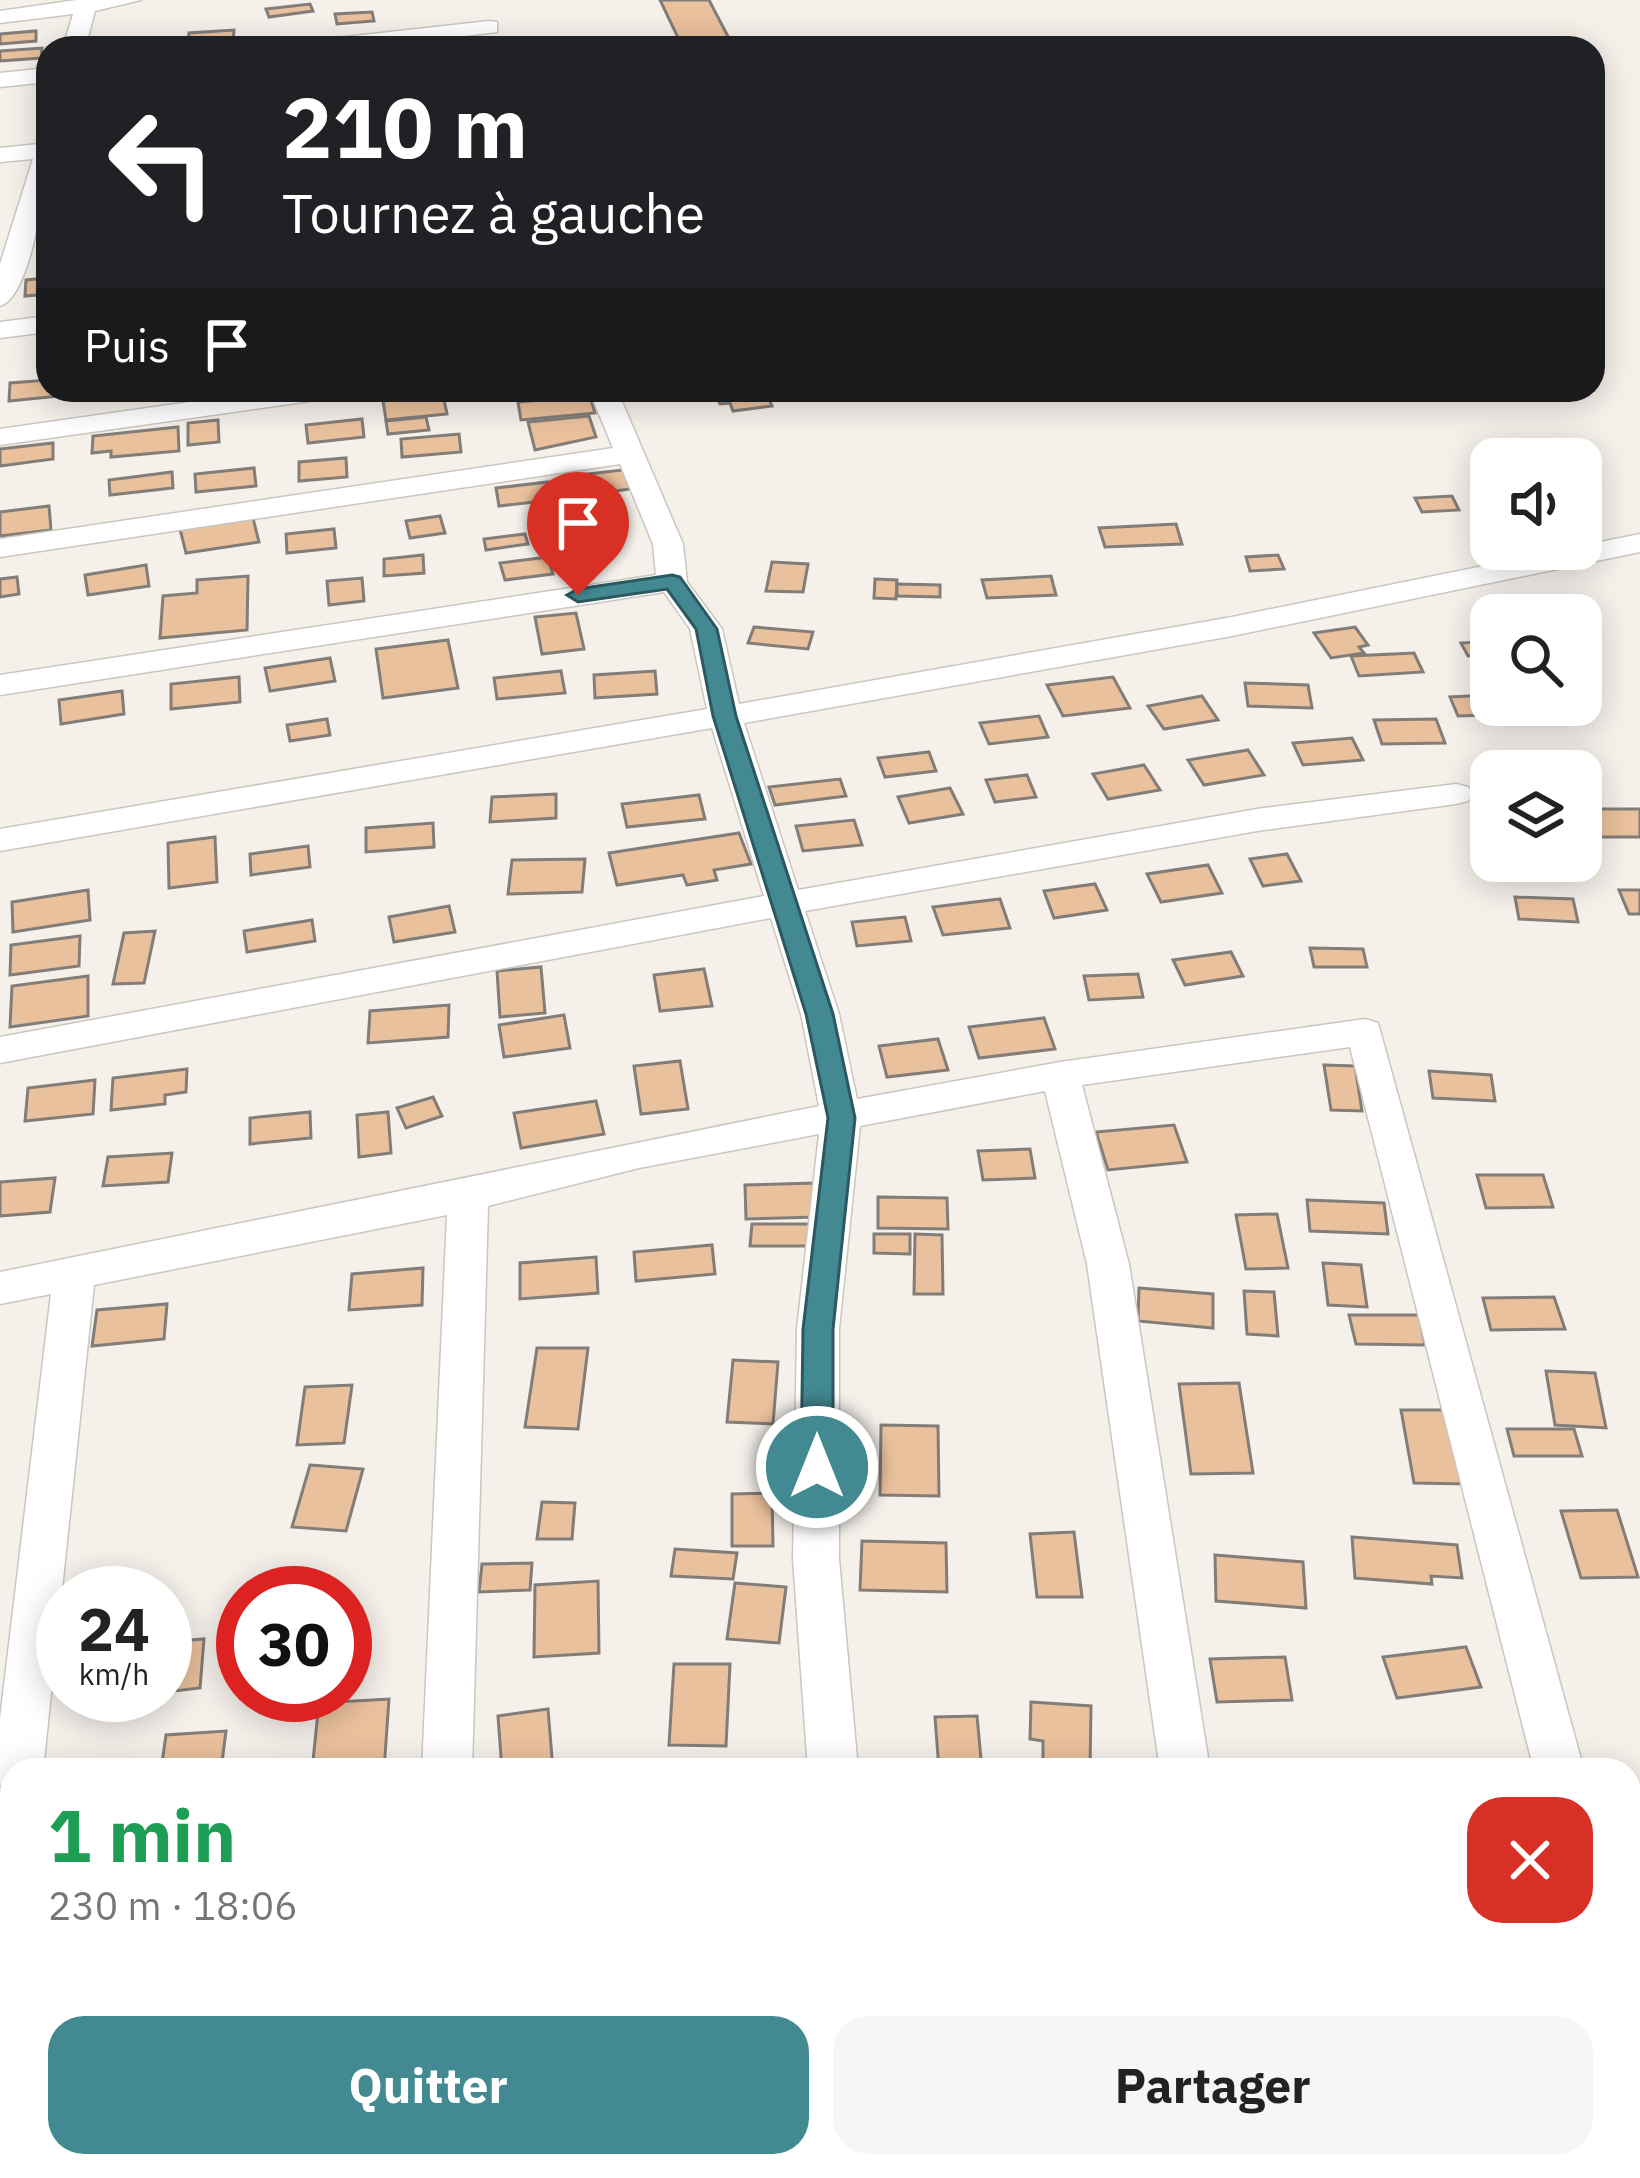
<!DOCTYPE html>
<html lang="fr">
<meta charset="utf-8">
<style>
:root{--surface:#fff;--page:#f6f6f6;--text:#222;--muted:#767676;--accent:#428992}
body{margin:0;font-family:"IBM Plex Sans",sans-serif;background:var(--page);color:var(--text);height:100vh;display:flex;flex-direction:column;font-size:45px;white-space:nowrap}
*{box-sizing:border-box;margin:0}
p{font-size:39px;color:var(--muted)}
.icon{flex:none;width:66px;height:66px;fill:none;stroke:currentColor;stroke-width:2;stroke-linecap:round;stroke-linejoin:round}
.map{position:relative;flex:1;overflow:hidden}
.side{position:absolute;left:0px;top:1758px;width:1641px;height:420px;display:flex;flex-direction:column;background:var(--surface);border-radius:36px 36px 0 0;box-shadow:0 6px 30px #0003}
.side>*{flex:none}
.hud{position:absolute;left:36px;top:36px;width:1569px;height:366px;border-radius:36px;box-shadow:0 6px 30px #0003;background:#202124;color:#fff;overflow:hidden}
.fabs{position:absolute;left:1470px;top:438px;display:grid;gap:24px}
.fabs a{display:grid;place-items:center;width:132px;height:132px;border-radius:24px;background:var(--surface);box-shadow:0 6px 30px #0003;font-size:60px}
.speed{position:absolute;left:36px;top:1566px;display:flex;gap:24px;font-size:60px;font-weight:700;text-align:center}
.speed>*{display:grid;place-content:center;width:156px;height:156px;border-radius:50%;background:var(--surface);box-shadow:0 6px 30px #0003;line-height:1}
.speed small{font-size:30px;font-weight:400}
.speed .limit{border:18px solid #d22;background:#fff;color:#111}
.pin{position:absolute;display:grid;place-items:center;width:102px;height:102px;color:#fff;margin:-123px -51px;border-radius:50% 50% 50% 0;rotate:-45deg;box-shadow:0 0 12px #0007}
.pin .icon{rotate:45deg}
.me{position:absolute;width:132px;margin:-66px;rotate:0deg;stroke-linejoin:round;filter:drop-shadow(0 0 9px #0008)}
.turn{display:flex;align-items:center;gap:42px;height:252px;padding:0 48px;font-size:54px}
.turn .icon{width:156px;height:156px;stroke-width:2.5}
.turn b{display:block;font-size:84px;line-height:102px}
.then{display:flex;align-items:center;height:114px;padding:0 48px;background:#0003;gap:24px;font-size:45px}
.round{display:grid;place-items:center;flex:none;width:126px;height:126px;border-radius:36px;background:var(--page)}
.overview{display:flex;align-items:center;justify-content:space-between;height:204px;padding:0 48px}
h1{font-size:72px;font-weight:700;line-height:90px;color:#1e9e55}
.action{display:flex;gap:24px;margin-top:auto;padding:24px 48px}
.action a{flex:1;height:138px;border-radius:36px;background:var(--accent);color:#fff;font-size:48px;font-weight:700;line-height:138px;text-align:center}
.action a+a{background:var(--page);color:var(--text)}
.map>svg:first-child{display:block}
.building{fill:#eac19d;stroke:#827d78;stroke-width:3}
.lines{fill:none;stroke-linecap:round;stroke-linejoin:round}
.street-casing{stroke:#cac6c0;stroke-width:3}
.street{fill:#fff;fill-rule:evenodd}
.route{fill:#428992;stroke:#2b595f;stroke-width:3}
</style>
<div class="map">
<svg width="1640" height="2178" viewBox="0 0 1640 2178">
<rect width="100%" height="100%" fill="#f5f0ea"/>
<g class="building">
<path d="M 660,0 L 709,0 L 734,48 L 683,48 Z"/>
<path d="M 310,4 L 313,11 L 269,17 L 266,9 Z"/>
<path d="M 372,12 L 374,21 L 337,24 L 335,14 Z"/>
<path d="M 234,30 L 233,41 L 188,43 L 189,33 Z"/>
<path d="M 36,31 L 36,41 L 0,44 L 0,34 Z"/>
<path d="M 42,48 L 41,58 L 0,61 L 0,51 Z"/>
<path d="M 48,278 L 48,294 L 25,296 L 26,280 Z"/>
<path d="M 48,380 L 48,390 L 70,390 L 70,395 L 9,401 L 10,383 Z"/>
<path d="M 714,390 L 765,390 L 772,406 L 733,411 L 730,403 L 720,404 Z"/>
<path d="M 443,395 L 447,414 L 386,420 L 383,401 Z"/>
<path d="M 590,396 L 595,413 L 521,420 L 518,402 Z"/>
<path d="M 589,416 L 596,437 L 535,450 L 528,422 Z"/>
<path d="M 426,417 L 429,430 L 388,434 L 386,421 Z"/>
<path d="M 362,419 L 364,437 L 308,443 L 306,425 Z"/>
<path d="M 218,420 L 219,442 L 188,445 L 188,423 Z"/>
<path d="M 178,427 L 179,451 L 111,457 L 111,451 L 92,453 L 93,436 Z"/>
<path d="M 459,434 L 461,452 L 402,457 L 401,439 Z"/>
<path d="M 53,443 L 53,459 L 0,466 L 0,449 Z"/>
<path d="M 346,458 L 347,477 L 299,481 L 299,462 Z"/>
<path d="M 254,468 L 256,486 L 196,492 L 195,474 Z"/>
<path d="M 631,469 L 638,488 L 576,496 L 570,476 Z"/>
<path d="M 172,472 L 173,488 L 110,495 L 109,480 Z"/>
<path d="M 548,482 L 553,500 L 499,506 L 496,488 Z"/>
<path d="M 1452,496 L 1459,510 L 1422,512 L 1415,498 Z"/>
<path d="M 49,506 L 51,530 L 0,536 L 0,512 Z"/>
<path d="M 440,516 L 445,533 L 410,538 L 406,521 Z"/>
<path d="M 253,518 L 259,542 L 186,553 L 180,529 Z"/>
<path d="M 1176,524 L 1182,544 L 1105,547 L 1099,528 Z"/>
<path d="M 334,529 L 336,548 L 287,553 L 286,534 Z"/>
<path d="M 525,534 L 528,544 L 486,550 L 484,539 Z"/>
<path d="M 423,555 L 424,573 L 384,576 L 384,559 Z"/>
<path d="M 1278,555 L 1284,569 L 1250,571 L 1246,557 Z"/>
<path d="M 548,557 L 553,574 L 505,580 L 500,563 Z"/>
<path d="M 772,562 L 808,564 L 803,592 L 766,591 Z"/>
<path d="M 146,565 L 149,586 L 88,595 L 85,575 Z"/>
<path d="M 248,576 L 247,630 L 160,638 L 163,596 L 197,593 L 197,580 Z"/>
<path d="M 1051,576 L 1056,595 L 987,598 L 982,580 Z"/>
<path d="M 17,577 L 19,594 L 0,597 L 0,579 Z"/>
<path d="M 362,578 L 364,601 L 329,605 L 327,581 Z"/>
<path d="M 875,579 L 897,580 L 896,599 L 874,598 Z"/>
<path d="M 897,584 L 940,585 L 940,597 L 897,596 Z"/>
<path d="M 576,613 L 584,649 L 542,654 L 535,617 Z"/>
<path d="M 754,627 L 813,632 L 808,649 L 748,643 Z"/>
<path d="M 1355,627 L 1368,645 L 1359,647 L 1364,653 L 1331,658 L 1314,633 Z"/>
<path d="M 448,640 L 458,688 L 383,698 L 376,649 Z"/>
<path d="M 1491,641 L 1491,654 L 1468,656 L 1461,643 Z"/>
<path d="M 1414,653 L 1423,672 L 1359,676 L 1351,656 Z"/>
<path d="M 330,658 L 335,681 L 270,691 L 265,668 Z"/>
<path d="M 561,671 L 565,693 L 497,699 L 494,678 Z"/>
<path d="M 655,671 L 657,694 L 595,698 L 594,675 Z"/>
<path d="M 239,677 L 240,702 L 171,709 L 171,684 Z"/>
<path d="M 1113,677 L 1130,708 L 1063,716 L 1047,685 Z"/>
<path d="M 1245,683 L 1308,685 L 1312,708 L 1248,706 Z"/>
<path d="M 122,691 L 124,714 L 61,724 L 59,700 Z"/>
<path d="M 1491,695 L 1491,705 L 1517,705 L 1521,714 L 1458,716 L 1450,697 Z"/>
<path d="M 1202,696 L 1218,720 L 1164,729 L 1148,706 Z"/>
<path d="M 1039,716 L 1048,737 L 989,744 L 980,723 Z"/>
<path d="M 327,719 L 330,735 L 290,741 L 287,725 Z"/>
<path d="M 1436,719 L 1445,743 L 1382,744 L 1374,720 Z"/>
<path d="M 1352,738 L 1363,760 L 1303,765 L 1293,743 Z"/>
<path d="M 1248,750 L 1264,775 L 1204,785 L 1188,760 Z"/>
<path d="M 929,752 L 936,771 L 885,777 L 878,758 Z"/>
<path d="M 1144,765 L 1160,790 L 1108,799 L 1093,774 Z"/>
<path d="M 1027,775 L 1036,797 L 995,802 L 986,780 Z"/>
<path d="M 840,779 L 846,796 L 775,805 L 769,787 Z"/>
<path d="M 950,788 L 963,814 L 909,823 L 898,797 Z"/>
<path d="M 556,794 L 556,818 L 490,822 L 492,797 Z"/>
<path d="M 699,795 L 705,819 L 627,827 L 622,804 Z"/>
<path d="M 1589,809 L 1640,809 L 1640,837 L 1598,837 Z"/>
<path d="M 854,820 L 862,845 L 803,851 L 796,826 Z"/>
<path d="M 433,823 L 434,847 L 366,852 L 366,828 Z"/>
<path d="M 739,833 L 751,864 L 714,870 L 717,880 L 687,885 L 683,875 L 617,885 L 609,853 Z"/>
<path d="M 215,837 L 217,882 L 169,888 L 168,843 Z"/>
<path d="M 308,846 L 310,867 L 251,875 L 250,854 Z"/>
<path d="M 1287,854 L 1301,881 L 1263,886 L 1250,859 Z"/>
<path d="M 585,859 L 582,892 L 508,894 L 512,860 Z"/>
<path d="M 1208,865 L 1222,893 L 1161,902 L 1147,874 Z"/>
<path d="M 1095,884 L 1107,910 L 1054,918 L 1044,891 Z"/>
<path d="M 88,890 L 90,920 L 13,932 L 12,902 Z"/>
<path d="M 1619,890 L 1640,890 L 1640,914 L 1629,914 Z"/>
<path d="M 1515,897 L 1573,899 L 1578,922 L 1519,919 Z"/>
<path d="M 1000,899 L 1010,928 L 943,935 L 933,907 Z"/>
<path d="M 449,906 L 455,932 L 394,942 L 389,917 Z"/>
<path d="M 905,917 L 911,941 L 857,946 L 852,922 Z"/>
<path d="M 312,920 L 315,941 L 247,952 L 244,931 Z"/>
<path d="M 155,931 L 144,983 L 113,984 L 124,933 Z"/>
<path d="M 80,936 L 79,966 L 10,975 L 11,945 Z"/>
<path d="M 1310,948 L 1363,949 L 1367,967 L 1314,967 Z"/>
<path d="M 1231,952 L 1243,976 L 1185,985 L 1173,960 Z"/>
<path d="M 541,967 L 545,1013 L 500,1017 L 497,971 Z"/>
<path d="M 704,969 L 712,1006 L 660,1011 L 654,975 Z"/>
<path d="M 1138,974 L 1143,997 L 1089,1000 L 1084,976 Z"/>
<path d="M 88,976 L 88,1016 L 10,1027 L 12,986 Z"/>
<path d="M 449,1005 L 448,1037 L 368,1043 L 370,1011 Z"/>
<path d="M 564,1015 L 570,1048 L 504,1057 L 499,1025 Z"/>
<path d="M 1044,1018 L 1055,1049 L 979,1058 L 969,1027 Z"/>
<path d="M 938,1039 L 948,1070 L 887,1077 L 879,1046 Z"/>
<path d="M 680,1061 L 688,1109 L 641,1114 L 634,1066 Z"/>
<path d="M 1324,1065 L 1355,1066 L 1362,1111 L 1331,1110 Z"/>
<path d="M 187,1069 L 186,1092 L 165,1095 L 165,1104 L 111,1110 L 113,1078 Z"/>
<path d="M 1429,1071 L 1491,1075 L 1495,1101 L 1433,1098 Z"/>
<path d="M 95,1080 L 93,1114 L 25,1121 L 28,1088 Z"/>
<path d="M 433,1097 L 442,1116 L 406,1128 L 397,1108 Z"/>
<path d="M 596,1101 L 604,1134 L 521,1148 L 514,1113 Z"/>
<path d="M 310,1112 L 311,1138 L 250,1144 L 250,1118 Z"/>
<path d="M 388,1112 L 391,1153 L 359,1157 L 357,1115 Z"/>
<path d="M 1174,1125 L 1187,1162 L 1108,1170 L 1096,1132 Z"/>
<path d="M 1030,1149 L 1035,1178 L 983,1180 L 978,1151 Z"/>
<path d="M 172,1153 L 168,1182 L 103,1186 L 108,1157 Z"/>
<path d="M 1477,1175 L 1543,1175 L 1553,1207 L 1486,1208 Z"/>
<path d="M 55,1178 L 50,1212 L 0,1216 L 0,1182 Z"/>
<path d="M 816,1183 L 818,1217 L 746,1219 L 745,1185 Z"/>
<path d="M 878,1197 L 947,1198 L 948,1229 L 878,1228 Z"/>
<path d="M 1307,1200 L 1384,1203 L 1388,1234 L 1310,1231 Z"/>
<path d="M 1277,1214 L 1288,1268 L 1246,1269 L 1236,1215 Z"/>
<path d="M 752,1224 L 814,1224 L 813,1246 L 750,1246 Z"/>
<path d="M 874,1234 L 910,1234 L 910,1254 L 874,1253 Z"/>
<path d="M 915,1234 L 942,1235 L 943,1294 L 914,1294 Z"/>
<path d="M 712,1245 L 715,1274 L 636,1281 L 634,1252 Z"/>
<path d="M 596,1257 L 598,1293 L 520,1299 L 520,1263 Z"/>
<path d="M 1323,1263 L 1361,1265 L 1367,1307 L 1328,1305 Z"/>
<path d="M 423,1268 L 422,1305 L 349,1310 L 352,1274 Z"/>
<path d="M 1139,1288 L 1213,1294 L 1213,1328 L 1138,1321 Z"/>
<path d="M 1244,1291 L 1274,1292 L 1278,1336 L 1247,1334 Z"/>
<path d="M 1554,1297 L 1565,1329 L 1491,1330 L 1483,1298 Z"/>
<path d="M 167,1304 L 164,1339 L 92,1346 L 97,1310 Z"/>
<path d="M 1349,1315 L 1419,1315 L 1425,1345 L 1356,1344 Z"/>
<path d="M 537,1348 L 588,1348 L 578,1429 L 525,1427 Z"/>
<path d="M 733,1360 L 778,1362 L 773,1424 L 727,1422 Z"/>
<path d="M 1546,1371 L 1595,1373 L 1606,1428 L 1555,1425 Z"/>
<path d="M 1239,1383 L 1253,1473 L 1191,1474 L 1179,1384 Z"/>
<path d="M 352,1385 L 344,1443 L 297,1445 L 305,1387 Z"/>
<path d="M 1401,1410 L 1451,1410 L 1466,1484 L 1414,1483 Z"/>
<path d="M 881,1425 L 938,1426 L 939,1496 L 880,1495 Z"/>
<path d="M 1507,1429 L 1574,1429 L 1582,1456 L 1514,1456 Z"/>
<path d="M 310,1465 L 363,1469 L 346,1531 L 292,1527 Z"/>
<path d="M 772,1493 L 773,1546 L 732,1546 L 732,1494 Z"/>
<path d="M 542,1502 L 575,1503 L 572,1539 L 537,1539 Z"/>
<path d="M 1617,1510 L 1638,1577 L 1581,1578 L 1561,1511 Z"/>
<path d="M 1074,1532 L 1082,1597 L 1037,1597 L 1030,1534 Z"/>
<path d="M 1352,1537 L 1457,1545 L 1462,1578 L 1431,1576 L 1432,1584 L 1355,1578 Z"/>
<path d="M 862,1541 L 946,1543 L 947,1592 L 860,1590 Z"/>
<path d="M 675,1549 L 737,1553 L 733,1579 L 671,1576 Z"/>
<path d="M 1215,1555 L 1303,1562 L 1306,1608 L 1216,1601 Z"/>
<path d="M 532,1563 L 530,1590 L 479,1592 L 482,1564 Z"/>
<path d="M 598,1581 L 599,1653 L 534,1657 L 535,1585 Z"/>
<path d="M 735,1583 L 786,1587 L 779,1643 L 727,1639 Z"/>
<path d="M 204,1639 L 200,1688 L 165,1692 L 165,1642 Z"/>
<path d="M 1466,1647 L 1481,1687 L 1397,1698 L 1383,1657 Z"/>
<path d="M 1285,1657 L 1292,1700 L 1217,1702 L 1210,1659 Z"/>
<path d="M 674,1664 L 730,1664 L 726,1746 L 669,1745 Z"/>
<path d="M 389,1699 L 384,1770 L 312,1770 L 319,1703 Z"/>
<path d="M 1031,1702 L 1091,1706 L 1090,1770 L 1043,1770 L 1043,1741 L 1030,1739 Z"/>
<path d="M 548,1709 L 553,1770 L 502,1770 L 498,1716 Z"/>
<path d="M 977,1716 L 982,1770 L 939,1770 L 935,1717 Z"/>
<path d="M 226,1731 L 221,1770 L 161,1770 L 166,1735 Z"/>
<path d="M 16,2166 L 147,2166 L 145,2178 L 14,2178 Z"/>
<path d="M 1103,2166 L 1171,2166 L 1172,2178 L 1104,2178 Z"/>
<path d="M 1361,2166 L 1429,2166 L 1431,2178 L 1363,2178 Z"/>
</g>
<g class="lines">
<defs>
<g id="street">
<path d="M 141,0 L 95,11 L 85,48 L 63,48 L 73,14 L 0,23 L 0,11 L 76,0 Z"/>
<path d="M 489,21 L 497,22 L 497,32 L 365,48 L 298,48 L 309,41 Z"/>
<path d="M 48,68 L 48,82 L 0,87 L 0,73 Z"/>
<path d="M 48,143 C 48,174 32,297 0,306 L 0,264 L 33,159 L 0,162 L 0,148 Z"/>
<path d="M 48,316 L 48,332 L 0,338 L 0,322 Z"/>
<path d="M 273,390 L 345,390 L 331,398 L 0,445 L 0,429 Z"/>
<path d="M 589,390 L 617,390 L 683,544 L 687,582 L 722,629 L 739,704 L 1232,617 L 1640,534 L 1640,552 L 1232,636 L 744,723 L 798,890 L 1257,809 L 1456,784 L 1468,787 L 1473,794 L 1468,801 L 1456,804 L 1257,831 L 805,911 L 839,1014 L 857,1099 L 1060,1062 L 1365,1019 L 1378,1023 L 1584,1770 L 1534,1770 L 1350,1047 L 1082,1085 L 1129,1264 L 1210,1770 L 1160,1770 L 1087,1264 L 1045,1091 L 860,1126 L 839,1329 L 839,1559 L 858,1770 L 808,1770 L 793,1559 L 797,1329 L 819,1134 L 639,1168 L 488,1206 L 472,1770 L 422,1770 L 447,1215 L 94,1285 L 43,1770 L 12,1770 L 12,1920 L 0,1924 L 0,1792 L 9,1789 L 0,1785 L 0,1719 L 51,1294 L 0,1304 L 0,1272 L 819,1106 L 801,1014 L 771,918 L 0,1063 L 0,1037 L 764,896 L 712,728 L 0,851 L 0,829 L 707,709 L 690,629 L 664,592 L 0,695 L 0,675 L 656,575 L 653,544 L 620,464 L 0,557 L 0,539 L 613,448 Z"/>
<path d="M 1629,2067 L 1640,2072 L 1640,2147 L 1629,2149 Z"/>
<rect x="407" y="2166" width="56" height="12"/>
<path d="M 807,2166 L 863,2166 L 864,2178 L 808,2178 Z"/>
<path d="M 1214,2166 L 1270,2166 L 1272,2178 L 1216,2178 Z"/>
</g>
</defs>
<use href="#street" class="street-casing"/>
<use href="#street" class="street"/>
</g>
<path class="route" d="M 672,575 L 680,577 L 717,629 L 736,716 L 833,1014 L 855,1118 L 833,1329 L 833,1467 L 817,1480 L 801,1467 L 803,1329 L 828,1118 L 806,1014 L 713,716 L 696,629 L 667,589 L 578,602 L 567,595 L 578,589 Z"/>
</svg>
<div class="fabs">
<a><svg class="icon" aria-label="sound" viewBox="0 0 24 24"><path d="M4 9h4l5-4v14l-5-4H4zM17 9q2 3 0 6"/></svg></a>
<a><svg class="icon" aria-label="search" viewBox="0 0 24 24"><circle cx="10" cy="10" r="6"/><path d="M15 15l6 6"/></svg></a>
<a><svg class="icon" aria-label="layers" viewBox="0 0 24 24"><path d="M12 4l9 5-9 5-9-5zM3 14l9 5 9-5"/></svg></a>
</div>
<div class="speed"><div>24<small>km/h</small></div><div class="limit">30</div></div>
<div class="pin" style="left:578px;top:595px;background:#d93025"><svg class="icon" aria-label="arrive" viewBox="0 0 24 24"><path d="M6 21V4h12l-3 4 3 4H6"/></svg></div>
<svg class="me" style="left:817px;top:1467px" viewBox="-20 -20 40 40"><circle r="17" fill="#428992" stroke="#fff" stroke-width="3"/><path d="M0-11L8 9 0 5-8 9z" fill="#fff"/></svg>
<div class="hud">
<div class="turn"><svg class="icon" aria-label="left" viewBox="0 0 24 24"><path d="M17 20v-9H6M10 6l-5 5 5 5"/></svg><div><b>210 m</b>Tournez à gauche</div></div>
<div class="then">Puis<svg class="icon" aria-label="arrive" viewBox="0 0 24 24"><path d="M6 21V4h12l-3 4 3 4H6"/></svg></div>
</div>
<section class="side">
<div class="overview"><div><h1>1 min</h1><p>230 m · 18:06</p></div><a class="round" style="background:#d93025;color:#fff"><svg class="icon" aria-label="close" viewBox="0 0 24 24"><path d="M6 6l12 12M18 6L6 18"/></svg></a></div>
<div class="action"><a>Quitter</a><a>Partager</a></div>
</section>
</div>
